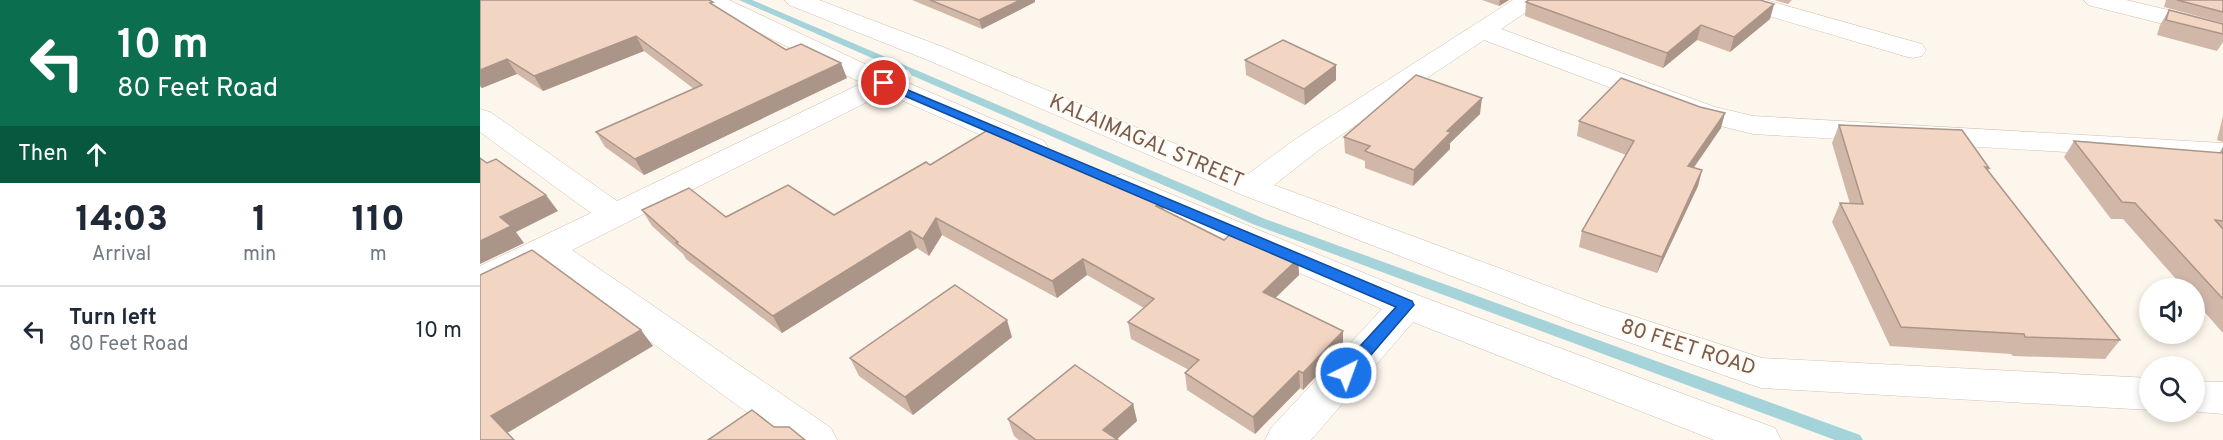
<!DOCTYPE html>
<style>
:root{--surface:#fff;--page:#f2f2f3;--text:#1f2937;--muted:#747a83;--line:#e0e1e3}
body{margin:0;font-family:Overpass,sans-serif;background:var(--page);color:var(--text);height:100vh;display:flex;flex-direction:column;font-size:22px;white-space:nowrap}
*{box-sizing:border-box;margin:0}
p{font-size:20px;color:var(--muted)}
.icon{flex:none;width:33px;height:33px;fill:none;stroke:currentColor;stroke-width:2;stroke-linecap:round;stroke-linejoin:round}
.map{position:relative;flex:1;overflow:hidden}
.sheet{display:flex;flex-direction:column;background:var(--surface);width:480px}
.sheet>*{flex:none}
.guide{background:#0b6e4f;color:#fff;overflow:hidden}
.buttons{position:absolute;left:1659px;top:278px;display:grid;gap:12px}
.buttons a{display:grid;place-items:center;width:66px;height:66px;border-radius:50%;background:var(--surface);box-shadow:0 3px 9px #0003;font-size:30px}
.pin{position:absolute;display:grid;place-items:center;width:51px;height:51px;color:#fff;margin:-26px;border:3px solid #fff;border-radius:50%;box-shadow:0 2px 6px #0007}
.me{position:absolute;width:66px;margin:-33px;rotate:42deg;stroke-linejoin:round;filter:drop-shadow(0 0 4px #0008)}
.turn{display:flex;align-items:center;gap:21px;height:126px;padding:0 18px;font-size:27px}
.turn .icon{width:78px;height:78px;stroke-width:2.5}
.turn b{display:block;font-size:42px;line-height:51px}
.then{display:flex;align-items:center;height:57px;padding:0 18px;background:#0003;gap:12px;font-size:22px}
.eta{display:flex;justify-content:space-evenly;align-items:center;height:102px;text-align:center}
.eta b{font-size:36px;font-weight:800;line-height:42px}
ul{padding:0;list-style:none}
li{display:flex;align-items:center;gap:18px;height:90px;padding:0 18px;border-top:2px solid var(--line)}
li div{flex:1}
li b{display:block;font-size:22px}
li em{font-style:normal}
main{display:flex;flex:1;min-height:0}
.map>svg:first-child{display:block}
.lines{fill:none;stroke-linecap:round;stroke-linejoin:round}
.stream{fill:#a5d3da;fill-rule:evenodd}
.minor-casing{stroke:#d1beb0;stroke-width:1}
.minor{fill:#fff;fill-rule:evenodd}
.wall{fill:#d1b7a8}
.shaded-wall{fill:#aa9588}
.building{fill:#f3d5c3;stroke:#aa9588;stroke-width:1.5}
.route{fill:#1a73e8;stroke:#114b97;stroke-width:1.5}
.labels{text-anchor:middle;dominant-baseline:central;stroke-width:4.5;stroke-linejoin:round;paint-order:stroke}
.street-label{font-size:21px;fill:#7a5c4d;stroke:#fffaf3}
</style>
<main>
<section class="sheet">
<div class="guide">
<div class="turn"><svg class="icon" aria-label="left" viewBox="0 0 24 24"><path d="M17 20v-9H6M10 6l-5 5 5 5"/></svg><div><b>10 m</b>80 Feet Road</div></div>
<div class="then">Then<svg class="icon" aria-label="ahead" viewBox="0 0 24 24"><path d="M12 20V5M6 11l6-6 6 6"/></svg></div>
</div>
<div class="eta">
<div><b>14:03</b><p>Arrival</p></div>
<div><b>1</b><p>min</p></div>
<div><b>110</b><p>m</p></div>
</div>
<ul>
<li><svg class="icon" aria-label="left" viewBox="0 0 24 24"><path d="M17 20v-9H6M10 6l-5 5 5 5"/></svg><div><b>Turn left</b><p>80 Feet Road</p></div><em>10 m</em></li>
</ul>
</section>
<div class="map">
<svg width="1743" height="440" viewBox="0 0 1743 440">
<rect width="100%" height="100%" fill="#fdf6ec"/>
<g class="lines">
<path class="stream" d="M 259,0 L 272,0 L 785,219 L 1380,435 L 1383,440 L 1355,440 L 775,225 Z"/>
<defs>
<g id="minor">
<path d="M 218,0 L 249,0 L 404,73 L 418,68 L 428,70 L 432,76 L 426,82 L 564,141 L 568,147 L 564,153 L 553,156 L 542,153 L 405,93 L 92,250 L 351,428 L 357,440 L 305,440 L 64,264 L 13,290 L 0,293 L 0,266 L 111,213 L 0,132 L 0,109 L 10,112 L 137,201 L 382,83 L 222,5 Z"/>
<path d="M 305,0 L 339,0 L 468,49 L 768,174 L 817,138 L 1033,0 L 1061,0 L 1057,5 L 1021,29 L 1235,107 L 1273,116 L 1743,143 L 1743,161 L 1273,134 L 1216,120 L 1004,40 L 839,150 L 794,185 L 1119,305 L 1282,358 L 1670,378 L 1670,410 L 1281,388 L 1093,323 L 760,194 L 450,61 L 309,5 Z"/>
<path d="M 1248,0 L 1286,0 L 1442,44 L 1446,50 L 1442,56 L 1433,58 L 1424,56 L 1252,5 Z"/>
<path d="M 1604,0 L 1646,0 L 1743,23 L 1743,39 L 1608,5 Z"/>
<path d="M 642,174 L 940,296 L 1295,428 L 1301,440 L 1234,440 L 933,322 L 831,440 L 785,440 L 791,428 L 902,309 L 631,191 L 626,184 L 631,177 Z"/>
<path d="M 1714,381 L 1743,382 L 1743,414 L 1708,411 L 1714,411 Z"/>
</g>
</defs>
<use href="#minor" class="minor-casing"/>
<use href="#minor" class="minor"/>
</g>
<g class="wall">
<path d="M 0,0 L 235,6 L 306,50 L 367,78 L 164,175 L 125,147 L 116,132 L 214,89 L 164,51 L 63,91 L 37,74 L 2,88 L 0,87 Z"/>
<path d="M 432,0 L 555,0 L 555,2 L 502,29 Z"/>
<path d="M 1002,0 L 1029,0 L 1019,6 Z"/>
<path d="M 1294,0 L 1312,0 L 1308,4 Z"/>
<path d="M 1686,0 L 1743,0 L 1743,23 L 1684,7 Z"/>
<path d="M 1046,2 L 1294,4 L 1290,19 L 1250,52 L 1217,40 L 1183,68 L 1045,16 Z"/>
<path d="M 1689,10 L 1743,24 L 1743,42 L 1737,51 L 1677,35 L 1680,25 Z"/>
<path d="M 765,60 L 856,65 L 856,80 L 825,105 L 766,75 Z"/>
<path d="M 1000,114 L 970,143 L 970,149 L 933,186 L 885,168 L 885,161 L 865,153 L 864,137 Z"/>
<path d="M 1743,116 L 1743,142 L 1737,140 Z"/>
<path d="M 1099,121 L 1241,128 L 1213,168 L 1222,170 L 1218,186 L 1177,273 L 1099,247 L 1102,231 L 1146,155 L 1097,136 Z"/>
<path d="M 1359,125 L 1509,168 L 1508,171 L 1640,340 L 1625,359 L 1533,356 L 1531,354 L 1410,346 L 1352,222 L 1360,203 L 1370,204 L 1352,143 Z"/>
<path d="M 1594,141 L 1739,153 L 1743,147 L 1743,333 L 1714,300 L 1714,288 L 1704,288 L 1643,219 L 1631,219 L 1584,157 Z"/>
<path d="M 450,165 L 682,201 L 684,210 L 744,240 L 818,259 L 819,275 L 795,298 L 863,348 L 823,390 L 820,388 L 775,434 L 707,390 L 705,373 L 709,370 L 651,339 L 648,322 L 664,308 L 607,275 L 577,298 L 462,235 L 449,256 L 437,248 L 302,333 L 206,259 L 203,254 L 172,226 L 162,210 L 246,217 L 354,215 Z"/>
<path d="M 532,337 L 433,415 L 379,376 L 370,358 Z"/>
<path d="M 653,404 L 657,421 L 637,439 L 638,440 L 539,440 L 534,436 L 528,419 Z"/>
</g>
<g class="shaded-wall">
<path d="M 540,0 L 555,0 L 555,2 L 502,29 L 499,20 Z"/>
<path d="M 1020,0 L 1029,0 L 1019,6 Z"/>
<path d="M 1294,4 L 1290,19 L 1250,52 L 1254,37 Z"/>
<path d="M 1221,25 L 1217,40 L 1183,68 L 1187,53 Z"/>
<path d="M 156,36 L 164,51 L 63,91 L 54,76 Z"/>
<path d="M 27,59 L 37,74 L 2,88 L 0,85 L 0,70 Z"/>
<path d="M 361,63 L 367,78 L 164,175 L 155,159 Z"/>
<path d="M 856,65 L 856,80 L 825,105 L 824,89 Z"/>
<path d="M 1002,98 L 1000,114 L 970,143 L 970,149 L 933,186 L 934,170 L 967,131 Z"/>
<path d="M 1245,113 L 1241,128 L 1204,182 L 1208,166 Z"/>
<path d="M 1222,170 L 1218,186 L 1177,273 L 1182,257 Z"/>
<path d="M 66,195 L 78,211 L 36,232 L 44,243 L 0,264 L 0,241 L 20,217 Z"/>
<path d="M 682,201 L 685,217 L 676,206 Z"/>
<path d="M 456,218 L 462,235 L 449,256 L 443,239 Z"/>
<path d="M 430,231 L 437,248 L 302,333 L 293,316 Z"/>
<path d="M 603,259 L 607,275 L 577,298 L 572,281 Z"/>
<path d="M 818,259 L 819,275 L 784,309 L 783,292 Z"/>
<path d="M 527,320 L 532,337 L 433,415 L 425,397 Z"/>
<path d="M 161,330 L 173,346 L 27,433 L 11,416 Z"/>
<path d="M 863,331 L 863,348 L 823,390 L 823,373 Z"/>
<path d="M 819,371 L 820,388 L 775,434 L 773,417 Z"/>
<path d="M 653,404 L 657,421 L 636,440 L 623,430 Z"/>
</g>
<g class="building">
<path d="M 0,0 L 229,0 L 233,2 L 230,3 L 306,50 L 321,44 L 361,63 L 155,159 L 116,132 L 222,85 L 156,36 L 54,76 L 27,59 L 0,70 Z"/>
<path d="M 450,0 L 540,0 L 499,20 Z"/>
<path d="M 1049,0 L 1280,0 L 1294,4 L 1254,37 L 1221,25 L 1187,53 L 1046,2 Z"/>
<path d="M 1697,0 L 1743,0 L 1743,12 Z"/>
<path d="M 1689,10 L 1743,24 L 1743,34 L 1686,20 Z"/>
<path d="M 803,40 L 856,65 L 824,89 L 765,60 Z"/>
<path d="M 936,75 L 1002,98 L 967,131 L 971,132 L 934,170 L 885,151 L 890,146 L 864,137 Z"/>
<path d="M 1141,78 L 1220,107 L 1245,113 L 1208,166 L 1222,170 L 1182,257 L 1102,231 L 1154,141 L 1099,121 Z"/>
<path d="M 1359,125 L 1482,130 L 1509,168 L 1505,167 L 1640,340 L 1545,337 L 1544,334 L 1421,327 L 1360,203 L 1383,204 Z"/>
<path d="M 511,128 L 682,201 L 676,206 L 744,240 L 754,231 L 818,259 L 783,292 L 863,331 L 823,373 L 819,371 L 773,417 L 705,373 L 719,360 L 648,322 L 674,299 L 603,259 L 572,281 L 456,218 L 443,239 L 430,231 L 293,316 L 196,243 L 198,242 L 162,210 L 209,188 L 246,217 L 308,185 L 354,215 L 446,162 L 450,165 Z"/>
<path d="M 1594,141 L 1742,153 L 1743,148 L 1743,221 L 1735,220 L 1743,229 L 1743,299 L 1655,203 L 1642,202 Z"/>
<path d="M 0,158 L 7,163 L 16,159 L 66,195 L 20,217 L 31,226 L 0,241 Z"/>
<path d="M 52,250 L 161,330 L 11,416 L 34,440 L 0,440 L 0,275 Z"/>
<path d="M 475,285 L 527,320 L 425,397 L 370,358 Z"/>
<path d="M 595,365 L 653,404 L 623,430 L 638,440 L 556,440 L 528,419 Z"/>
<path d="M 272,410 L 294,427 L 309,427 L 325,440 L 228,440 Z"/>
</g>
<path class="route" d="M 404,80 L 932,301 L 934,305 L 872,377 L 866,379 L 860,377 L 858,373 L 860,368 L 916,307 L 399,85 L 399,81 Z"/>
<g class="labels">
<g class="street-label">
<text transform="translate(666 142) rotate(23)">KALAIMAGAL STREET</text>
<text transform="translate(1208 348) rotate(18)">80 FEET ROAD</text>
</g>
</g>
</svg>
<div class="buttons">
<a><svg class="icon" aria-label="sound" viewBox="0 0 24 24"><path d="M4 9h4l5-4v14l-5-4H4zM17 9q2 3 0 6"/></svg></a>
<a><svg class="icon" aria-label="search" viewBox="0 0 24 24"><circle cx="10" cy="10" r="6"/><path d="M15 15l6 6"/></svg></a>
</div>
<div class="pin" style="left:404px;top:83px;background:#d93025"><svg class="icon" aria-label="arrive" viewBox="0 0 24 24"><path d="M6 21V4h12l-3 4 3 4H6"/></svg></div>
<svg class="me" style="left:866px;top:373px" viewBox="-20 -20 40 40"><circle r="17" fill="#1a73e8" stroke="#fff" stroke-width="3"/><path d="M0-11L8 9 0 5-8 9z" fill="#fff"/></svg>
</div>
</main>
